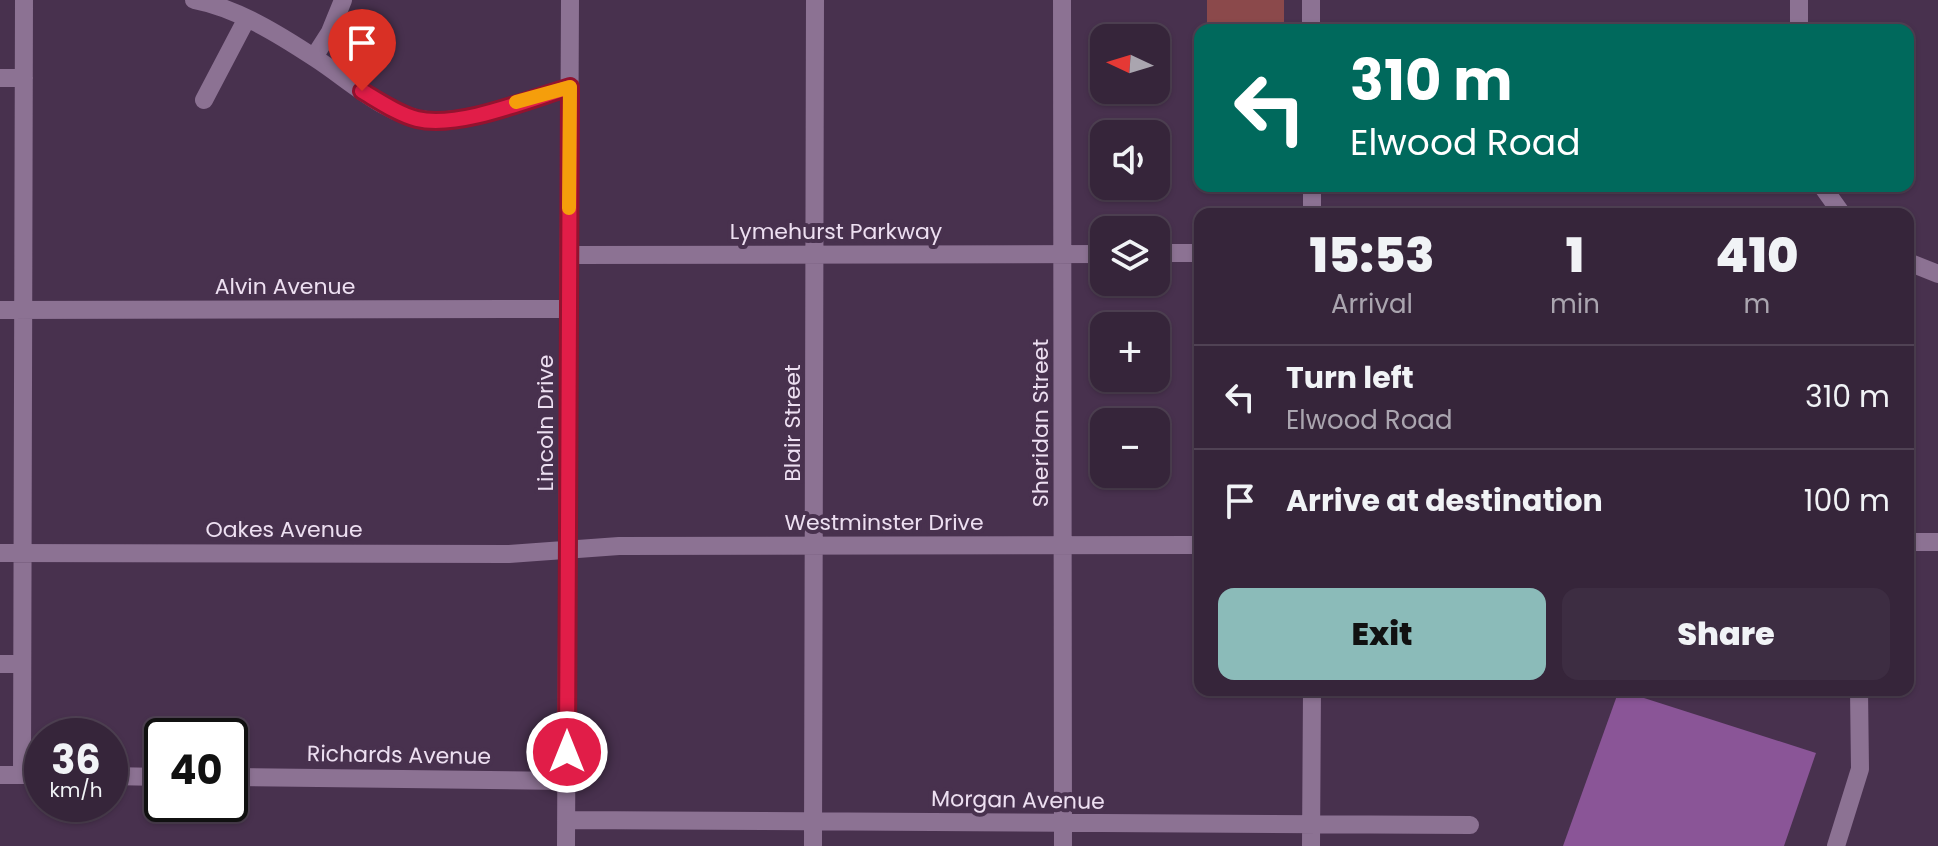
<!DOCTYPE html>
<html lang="en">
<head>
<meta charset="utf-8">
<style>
	body { margin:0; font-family:Poppins,sans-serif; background:#3d2d42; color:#f1f3f6; height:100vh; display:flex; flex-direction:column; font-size:30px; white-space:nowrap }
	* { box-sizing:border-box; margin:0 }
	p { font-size:26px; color:#aaa5af }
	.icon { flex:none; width:44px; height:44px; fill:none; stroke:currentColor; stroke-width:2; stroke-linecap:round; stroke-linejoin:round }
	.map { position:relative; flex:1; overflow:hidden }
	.sheet { position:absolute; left:1194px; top:208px; width:720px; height:488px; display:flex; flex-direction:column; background:#36253a; border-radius:16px; box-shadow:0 2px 6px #0004,0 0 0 2px #504254 }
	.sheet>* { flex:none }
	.hud { position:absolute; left:1194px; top:24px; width:720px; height:168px; border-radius:16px; box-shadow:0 2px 6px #0004,0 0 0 2px #504254; background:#00695c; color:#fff; overflow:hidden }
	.needle { width:52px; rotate:274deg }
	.fabs { position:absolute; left:1090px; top:24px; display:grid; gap:16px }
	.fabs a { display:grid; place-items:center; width:80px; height:80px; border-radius:16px; background:#36253a; box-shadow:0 2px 6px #0004,0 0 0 2px #504254; font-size:40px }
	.speed { position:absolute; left:24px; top:718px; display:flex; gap:16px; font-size:40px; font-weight:700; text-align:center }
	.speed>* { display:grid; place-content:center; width:104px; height:104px; border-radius:50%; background:#36253a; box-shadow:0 2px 6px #0004,0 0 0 2px #504254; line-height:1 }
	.speed small { font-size:20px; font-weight:400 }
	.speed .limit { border:4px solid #111; border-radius:12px; background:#fff; color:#111 }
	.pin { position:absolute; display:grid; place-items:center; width:68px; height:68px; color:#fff; margin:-82px -34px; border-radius:50% 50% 50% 0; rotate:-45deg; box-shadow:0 0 8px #0007 }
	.pin .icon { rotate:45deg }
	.me { position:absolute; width:88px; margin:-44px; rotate:0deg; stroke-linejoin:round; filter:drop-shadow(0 0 6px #0008) }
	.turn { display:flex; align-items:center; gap:28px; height:168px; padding:0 24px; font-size:36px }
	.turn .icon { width:104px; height:104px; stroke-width:2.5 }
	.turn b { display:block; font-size:56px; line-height:68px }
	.eta { display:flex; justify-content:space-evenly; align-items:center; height:136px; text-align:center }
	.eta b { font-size:48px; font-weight:800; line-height:56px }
	.primary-button { display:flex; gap:16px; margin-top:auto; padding:16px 24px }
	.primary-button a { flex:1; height:92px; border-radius:16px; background:#8bbbb9; color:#111; font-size:32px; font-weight:800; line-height:92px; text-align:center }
	.primary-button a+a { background:#3d2d42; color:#f1f3f6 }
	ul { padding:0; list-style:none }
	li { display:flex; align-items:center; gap:24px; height:104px; padding:0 24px; border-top:2px solid #504254 }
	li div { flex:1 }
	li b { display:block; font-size:30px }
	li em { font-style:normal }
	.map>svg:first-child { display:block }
	.green { fill:#8b494b }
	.building { fill:#8a5597 }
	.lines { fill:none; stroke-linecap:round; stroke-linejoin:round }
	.minor { stroke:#8c7293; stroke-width:18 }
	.route-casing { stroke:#92132f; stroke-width:20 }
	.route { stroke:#e11d48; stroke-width:14 }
	.slow { stroke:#f59e0b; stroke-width:14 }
	.labels { text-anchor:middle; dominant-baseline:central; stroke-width:8; stroke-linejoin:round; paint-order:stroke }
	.street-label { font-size:22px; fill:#eddff1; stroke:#48314e }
</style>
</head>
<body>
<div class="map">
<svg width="1938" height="846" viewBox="0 0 1938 846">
	<rect width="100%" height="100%" fill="#48314e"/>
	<path class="green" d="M1207,0H1284V30H1207Z"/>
	<path class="building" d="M1619,690L1816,753L1784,846H1563Z"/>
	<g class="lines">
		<path class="minor" d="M194,0C237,8 280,35 315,58C348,79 387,117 427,120C473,124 526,100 570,87
			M1062,0L1063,846
			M1311,0V30
			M1799,30V0
			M314,57L330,32L343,0
			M0,78H24
			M204,100L246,20
			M1312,186V214
			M1822,186L1842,214
			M1156,253H1200
			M569,255L1104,254
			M1908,262L1938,274
			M0,310L569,309
			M1908,542H1938
			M0,553L509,554L619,546L1200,545
			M0,664H22
			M0,775H42
			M22,775L24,0
			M110,776L162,777
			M230,777L567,781
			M566,820L1470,825
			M566,846L570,0
			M813,846L815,0
			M1311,846L1312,690
			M1836,846L1860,769L1859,690"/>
	</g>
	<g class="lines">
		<defs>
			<path id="route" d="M362,91C379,101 398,114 417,119C458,129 530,99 570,87L567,752"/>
		</defs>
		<use href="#route" class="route-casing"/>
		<use href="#route" class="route"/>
		<path class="slow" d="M516,102L570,87L569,208"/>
	</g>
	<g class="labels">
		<g class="street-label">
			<text x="836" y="231">Lymehurst Parkway</text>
			<text x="285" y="286">Alvin Avenue</text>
			<text transform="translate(545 423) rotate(-90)">Lincoln Drive</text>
			<text transform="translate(792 423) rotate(-90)">Blair Street</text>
			<text transform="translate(1040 423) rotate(-90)">Sheridan Street</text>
			<text x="884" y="522">Westminster Drive</text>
			<text x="284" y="529">Oakes Avenue</text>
			<text transform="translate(399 755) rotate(1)">Richards Avenue</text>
			<text transform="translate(1018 800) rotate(1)">Morgan Avenue</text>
		</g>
	</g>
</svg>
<div class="fabs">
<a><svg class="needle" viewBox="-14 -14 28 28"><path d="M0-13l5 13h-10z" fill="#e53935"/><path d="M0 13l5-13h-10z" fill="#aaa5af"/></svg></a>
<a><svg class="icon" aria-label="sound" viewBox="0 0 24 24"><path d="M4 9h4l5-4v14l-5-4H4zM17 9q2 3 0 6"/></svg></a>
<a><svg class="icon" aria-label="layers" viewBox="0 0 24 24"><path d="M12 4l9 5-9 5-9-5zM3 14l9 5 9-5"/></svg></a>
<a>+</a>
<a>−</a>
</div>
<div class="speed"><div>36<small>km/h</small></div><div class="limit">40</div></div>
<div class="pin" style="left:362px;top:91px;background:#d93025"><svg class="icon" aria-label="arrive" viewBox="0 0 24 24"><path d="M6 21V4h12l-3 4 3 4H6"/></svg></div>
<svg class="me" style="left:567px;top:752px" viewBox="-20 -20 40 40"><circle r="17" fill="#e11d48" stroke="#fff" stroke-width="3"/><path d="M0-11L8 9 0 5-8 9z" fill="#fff"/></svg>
<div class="hud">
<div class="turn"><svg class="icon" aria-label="left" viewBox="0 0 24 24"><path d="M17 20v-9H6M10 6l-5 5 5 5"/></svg><div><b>310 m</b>Elwood Road</div></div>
</div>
<section class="sheet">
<div class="eta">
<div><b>15:53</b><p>Arrival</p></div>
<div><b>1</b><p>min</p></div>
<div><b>410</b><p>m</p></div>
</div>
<ul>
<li><svg class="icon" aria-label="left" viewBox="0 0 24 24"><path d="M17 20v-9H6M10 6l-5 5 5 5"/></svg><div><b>Turn left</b><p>Elwood Road</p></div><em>310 m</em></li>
<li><svg class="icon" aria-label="arrive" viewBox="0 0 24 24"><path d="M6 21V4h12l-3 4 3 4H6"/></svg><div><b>Arrive at destination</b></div><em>100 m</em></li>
</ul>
<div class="primary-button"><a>Exit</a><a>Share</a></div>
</section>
</div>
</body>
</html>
